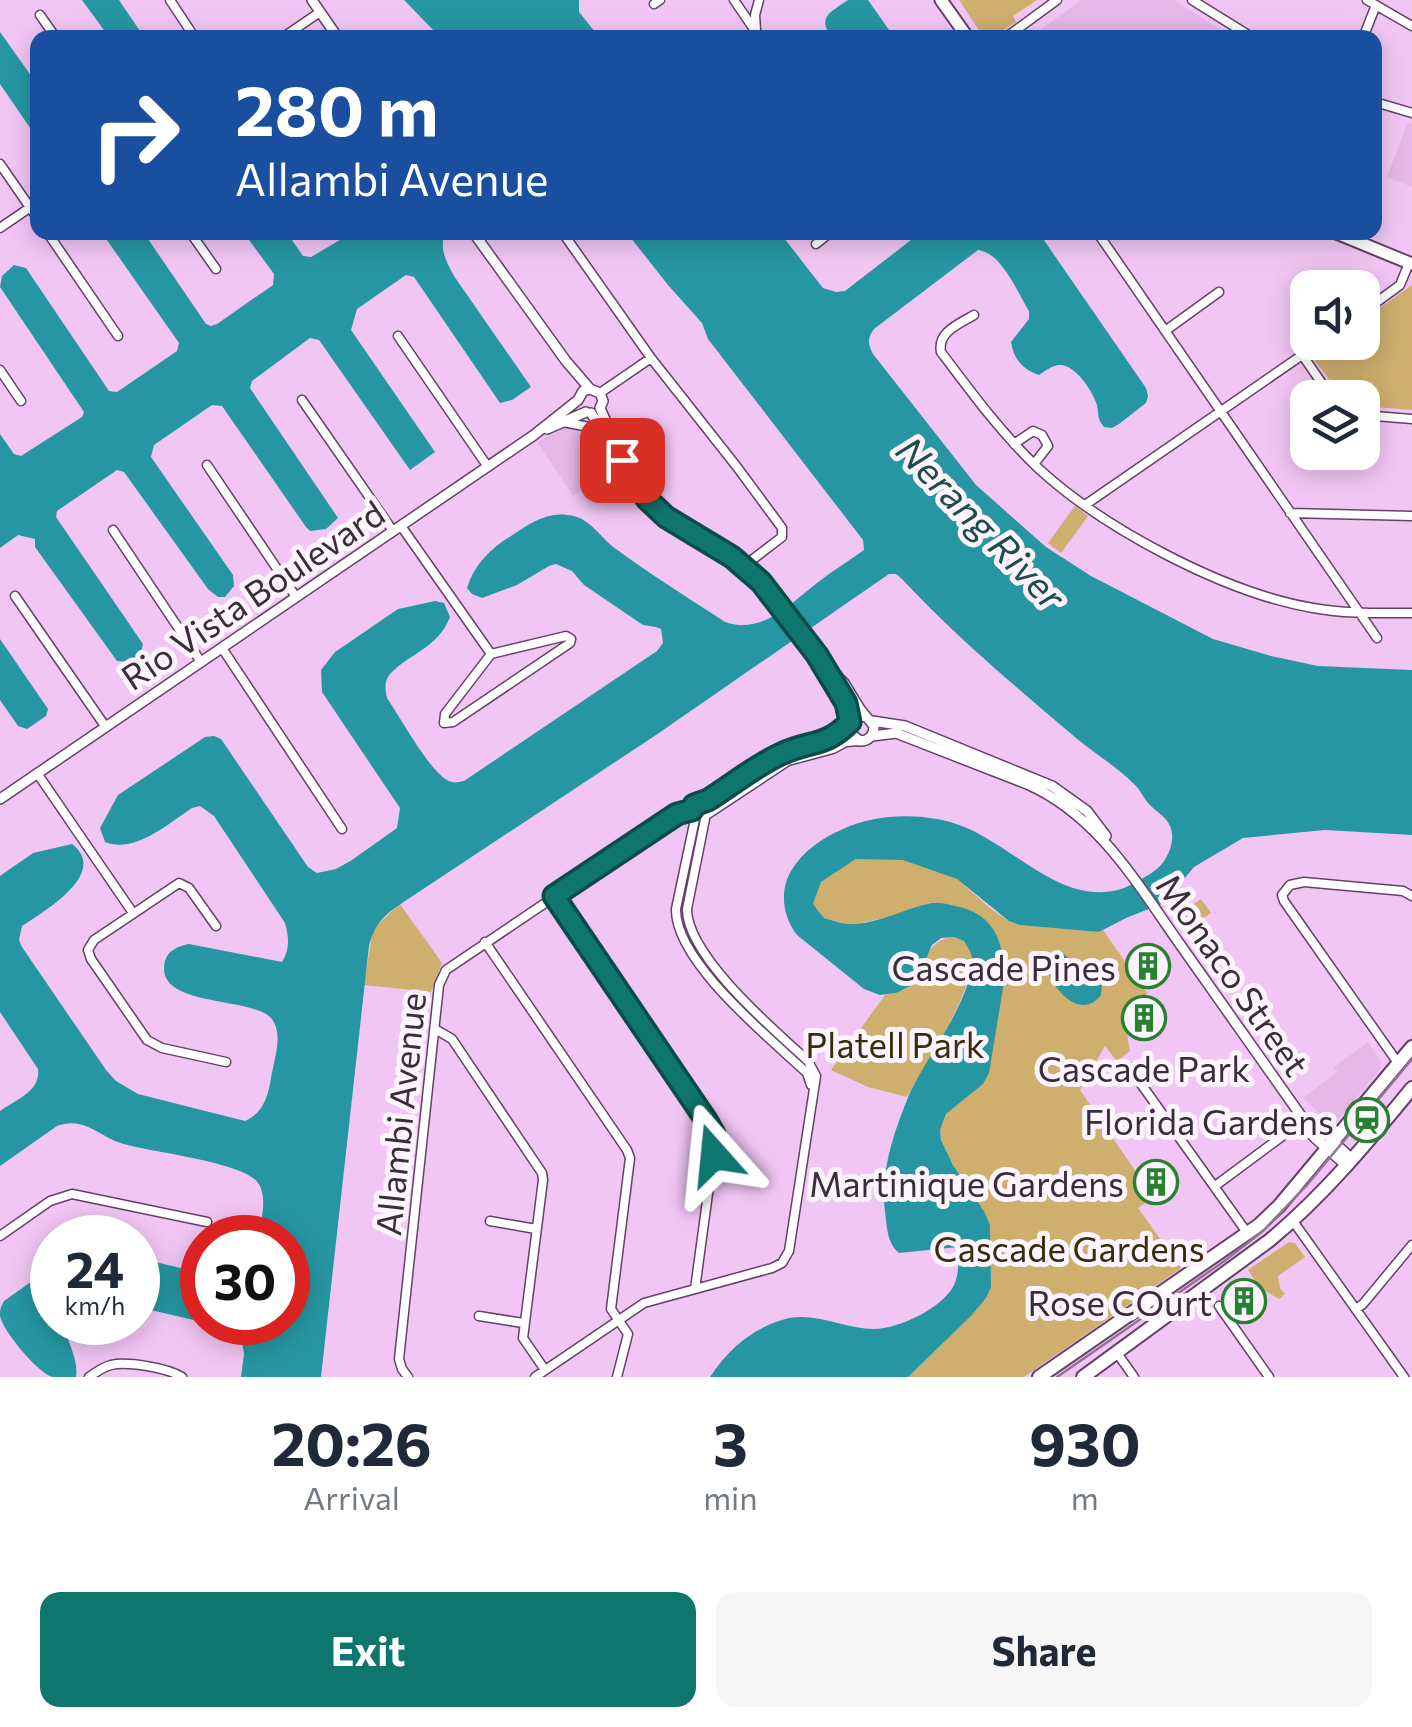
<!DOCTYPE html>
<html lang="en">
<head>
<meta charset="utf-8">
<style>
	body { margin:0; font-family:Commissioner,sans-serif; background:#f6f6f7; color:#1f2937; height:100vh; display:flex; flex-direction:column; font-size:38px; white-space:nowrap }
	* { box-sizing:border-box; margin:0 }
	p { font-size:32px; color:#747a83 }
	.icon { flex:none; width:55px; height:55px; fill:none; stroke:currentColor; stroke-width:2; stroke-linecap:round; stroke-linejoin:round }
	.map { position:relative; height:1377px; overflow:hidden }
	.details { display:flex; flex-direction:column; background:#fff; flex:1 }
	.details>* { flex:none }
	.guide { position:absolute; left:30px; top:30px; width:1352px; height:210px; border-radius:20px; box-shadow:0 5px 25px #0003; background:#1a4fa0; color:#fff; overflow:hidden }
	.fabs { position:absolute; left:1290px; top:270px; display:grid; gap:20px }
	.fabs a { display:grid; place-items:center; width:90px; height:90px; border-radius:20px; background:#fff; box-shadow:0 5px 25px #0003; font-size:50px }
	.speed { position:absolute; left:30px; top:1215px; display:flex; gap:20px; font-size:50px; font-weight:700; text-align:center }
	.speed>* { display:grid; place-content:center; width:130px; height:130px; border-radius:50%; background:#fff; box-shadow:0 5px 25px #0003; line-height:1 }
	.speed small { font-size:25px; font-weight:400 }
	.speed .limit { border:15px solid #d22; background:#fff; color:#111 }
	.pin { position:absolute; display:grid; place-items:center; width:85px; height:85px; color:#fff; margin:-42px; border-radius:20px; box-shadow:0 5px 15px #0006 }
	.me { position:absolute; width:110px; margin:-55px; rotate:342deg; stroke-linejoin:round; filter:drop-shadow(0 0 8px #0008) }
	.turn { display:flex; align-items:center; gap:35px; height:210px; padding:0 40px; font-size:45px }
	.turn .icon { width:130px; height:130px; stroke-width:2.5 }
	.turn b { display:block; font-size:70px; line-height:85px }
	.eta { display:flex; justify-content:space-evenly; align-items:center; height:170px; text-align:center }
	.eta b { font-size:60px; font-weight:700; line-height:70px }
	.cta { display:flex; gap:20px; margin-top:auto; padding:20px 40px }
	.cta a { flex:1; height:115px; border-radius:20px; background:#0f766e; color:#fff; font-size:40px; font-weight:700; line-height:115px; text-align:center }
	.cta a+a { background:#f6f6f7; color:#1f2937 }
	.map>svg:first-child { display:block }
	.built { fill:#e7b7ea }
	.green { fill:#ceaf6e }
	.water { fill:#2697a2 }
	.lines { fill:none; stroke-linecap:round; stroke-linejoin:round }
	.minor-casing { stroke:#654067; stroke-width:11 }
	.tertiary-casing { stroke:#654067; stroke-width:12 }
	.primary-casing { stroke:#654067; stroke-width:15 }
	.trunk-casing { stroke:#654067; stroke-width:16 }
	.minor { stroke:#fff; stroke-width:8 }
	.tertiary { stroke:#fff; stroke-width:9 }
	.primary { stroke:#fff; stroke-width:11 }
	.trunk { stroke:#fff; stroke-width:12 }
	.tram { stroke:#917493; stroke-width:2.5 }
	.route-casing { stroke:#0a4d48; stroke-width:25 }
	.route { stroke:#0f766e; stroke-width:18 }
	.labels { text-anchor:middle; dominant-baseline:central; stroke-width:10; stroke-linejoin:round; paint-order:stroke }
	.street-label { font-size:35px; fill:#3c2b3d; stroke:#fdf4fe }
	.poi-label { font-size:35px; fill:#3c2b3d; stroke:#fdf4fe; text-anchor:end }
	.park-label { font-size:35px; fill:#392b0b; stroke:#fdf4fe }
	.water-label { font-size:38px; font-style:italic; fill:#1e4c51; stroke:#fdf4fe }
</style>
</head>
<body>
<div class="map">
<svg width="1412" height="1377" viewBox="0 0 1412 1377">
	<rect width="100%" height="100%" fill="#f2c6f4"/>
	<path class="built" d="M1081,0H1174L1232,37L1029,38Z
		M1408,122L1412,124V187L1387,177Z
		M565,427L586,430L596,437L616,468L573,496L537,442Z
		M1368,1042L1381,1062V1068L1340,1118L1322,1116L1303,1098L1337,1072L1334,1067Z"/>
	<path class="green" d="M959,0H1037L1013,16L1016,22L993,37L984,38Z
		M1412,285V410L1363,406L1362,398L1343,397L1311,356L1331,343L1362,342L1363,320Z
		M1075,506L1088,516L1061,553L1048,543Z
		M856,859H903L957,879L991,909L1009,921L1019,925L1099,932L1103,930L1147,993L1126,1029L1130,1051L1117,1061L1105,1046L1080,1090L1153,1197L1138,1208L1181,1268L1024,1377H908L971,1316L984,1211L953,1165L941,1140L940,1130L946,1114L983,1084L1005,976L935,902L894,916L851,925L824,918L813,904L821,882Z
		M1201,899L1211,913L1185,931L1175,917Z
		M400,904L442,963L431,992L364,985L373,929Z
		M954,937L965,941C966,944 971,952 971,955C977,987 924,1067 907,1097L868,1087L831,1070L885,995C933,988 915,940 954,937Z
		M1289,1242L1295,1243L1305,1257L1278,1276L1280,1288L1285,1294L1279,1299L1260,1288L1248,1270Z"/>
	<path class="water" d="M82,0H119L144,37H109Z
		M404,0H579V12L599,37H440Z
		M848,0H868L894,37H831C817,16 831,12 848,0Z
		M0,32L37,84V138L0,84Z
		M102,233H144L206,324L211,326L217,324L273,285L274,274L244,233H287L303,256L311,257L352,233H445C439,249 446,261 454,276L531,387L512,400L500,403L414,277L406,275L357,309L351,330L435,452L410,470L319,340L310,338L252,381L250,388L338,518L326,529L310,531L306,527L222,406L212,405L154,445L151,457L233,575L234,586L225,597H218L208,589L124,472L117,470L57,511L56,517L143,644L141,653L130,662L117,661L35,547V539L18,535L0,548V434L14,454L21,456L82,417L84,412L0,287L2,276L14,265L26,268L109,391L117,392L177,351L179,343Z
		M627,233H780L823,288L836,292L845,291L920,233H1039L1146,388L1148,396L1146,403L1119,424L1112,428L1104,427C1097,419 1099,415 1097,405C1093,392 1076,365 1060,365C1053,365 1045,371 1039,375C1023,370 1013,358 1011,342L1029,319V311C1018,293 1001,252 978,250L874,329C867,338 868,344 873,354L976,485L1046,547L1091,576L1213,639L1271,656L1318,666L1412,670V835L1325,830L1243,838L1194,867L1164,903L1126,918L1099,932L1019,925L1009,921L957,879L903,860L856,859L821,882L813,904L824,918C834,921 845,925 855,924C883,922 906,908 932,903C939,902 947,904 955,906C993,913 1003,939 1005,976L989,1073L983,1084L946,1114L940,1130L941,1140L953,1165L984,1211L990,1225L991,1287L986,1298L971,1316L908,1377H710C729,1348 755,1326 789,1318C818,1313 846,1329 874,1329C898,1329 943,1308 954,1285C959,1275 959,1258 958,1247L899,1253C887,1243 887,1227 885,1212C880,1173 893,1135 907,1100C921,1063 979,993 971,954C971,952 965,943 964,941L954,937L941,938L932,945L918,978L910,986L896,993L880,995L864,989L797,935C783,917 779,892 791,871C803,851 822,838 843,829C876,813 927,812 962,826C1019,848 1074,921 1140,880C1146,876 1154,872 1159,867C1169,857 1176,839 1170,826C1166,816 1156,812 1149,804C1144,799 1141,791 1136,786C1119,768 1095,754 1076,738C1016,687 956,637 902,579L896,574H889L656,735L405,901C385,915 375,922 369,946L321,1377H241L244,1354L241,1336L228,1327L207,1323L288,1322V1238L258,1237C261,1222 268,1197 258,1183C247,1165 169,1154 146,1149C136,1147 125,1145 115,1141C95,1132 81,1117 57,1126L0,1166V1111C16,1100 41,1091 38,1069L0,1012V876L33,853L72,844C110,873 43,912 22,926L19,940L22,947L106,1070L116,1081L138,1094L245,1121C263,1113 268,1097 271,1078C274,1060 284,1033 271,1018C251,996 153,1008 165,961C168,950 179,946 189,944L282,962C290,950 289,937 285,923L214,816L200,806L192,808C169,823 135,854 105,842L100,828L118,795L205,737L214,736L221,739L308,867L317,873L336,869L352,860L397,828L400,808L322,692L321,670L335,652L398,609L435,601L444,603L450,617C438,648 410,653 390,674C384,682 385,689 387,698C400,717 429,770 447,780C454,784 457,782 464,781L657,651L663,643L661,629L656,627L643,625L584,585L572,571L556,564L549,566L517,585L482,598L472,594L467,588C474,565 491,548 511,536C528,525 545,512 567,515C591,517 598,536 616,549C651,575 689,598 725,622C762,635 790,604 817,583C832,571 849,561 864,550L863,540L708,339L702,323L668,285Z
		M0,639L48,709L46,716L27,729L18,726L0,700Z
		M1061,951L1080,970L1102,981L1101,995C1080,1022 1051,988 1046,965L1056,952Z
		M138,1258L202,1273V1322L138,1307Z
		M52,1267V1322L65,1323C66,1342 79,1358 76,1377C69,1377 58,1377 52,1377C36,1371 3,1331 0,1316C0,1308 1,1307 4,1301Z"/>
	<g class="lines">
		<defs>
			<path id="minor" d="M170,0L195,38
				M734,0L760,38
				M1192,0L1253,38
				M1367,0L1412,26
				M654,4L660,0
				M40,15L56,38
				M756,30L755,15L759,0
				M282,38L320,12
				M1005,38L1057,0
				M1363,38L1376,5
				M1375,102L1412,113
				M0,164L38,219
				M0,228L38,202
				M47,232L118,336
				M190,232L216,269
				M1097,232L1377,638
				M565,236L651,358L737,467L782,528V537L744,566
				M816,244L831,232
				M1362,313L1400,285L1409,263
				M974,315C959,324 937,332 941,352C971,392 1002,434 1038,468C1104,529 1225,593 1313,608C1345,614 1380,613 1412,613
				M1165,331L1219,292
				M398,336L488,467
				M1303,356L1332,398
				M0,370L21,401
				M600,393L651,358
				M302,400L393,531
				M1362,415L1412,419
				M563,422L589,427L607,441
				M1014,444L1033,431L1042,435L1048,446L1034,464
				M207,465L296,597
				M1085,505L1321,342
				M1290,513L1412,516
				M401,526L491,654
				M113,530L201,662
				M15,596L105,726
				M566,636L571,639L570,643L453,722L444,723L445,714L491,654Z
				M222,648L342,829
				M37,773L133,913
				M701,803L769,760L793,749L826,741L849,724
				M708,814L788,761L833,749L846,742L860,741
				M695,819L676,909C675,962 770,1038 807,1073L811,1085
				M554,895L714,1134L715,1142L695,1289
				M216,926L189,888L179,883L94,940L88,950L91,959L147,1040L162,1048L226,1062
				M485,942L627,1150L630,1158L611,1309L628,1334L617,1377
				M435,1029L452,1039L542,1173L543,1180L523,1338L545,1370
				M1398,1063L1284,901L1282,895L1290,885L1304,882L1403,891L1412,896
				M1129,1067L1248,1234
				M1215,1186L1304,1120
				M490,1221L536,1229
				M1293,1221L1404,1377
				M0,1236L50,1201L72,1194L207,1222
				M1219,1306L1269,1377
				M1356,1309L1363,1304L1412,1245
				M479,1316L523,1323
				M1117,1353L1134,1377
				M89,1377C96,1372 103,1367 111,1365C127,1361 168,1368 182,1377
				M408,1377L402,1369L399,1359L439,985L446,970L677,814L692,810
				M535,1377L644,1303L772,1268L782,1263L789,1251L816,1076L808,1061C774,1030 687,956 687,909L705,819"/>
			<path id="tertiary" d="M312,0L338,38
				M473,232L566,361L590,389L600,393L603,401L600,408L616,445
				M591,413L647,499L674,524L732,557L753,574L817,655L844,683L860,709L874,726C874,735 869,741 860,741L850,733L849,724L854,718L865,716
				M547,429L586,412
				M822,667L846,703L851,722
				M872,721L905,726L1052,786L1087,811L1106,836
				M872,736L896,733L1027,784C1100,816 1139,887 1184,950C1224,1006 1264,1063 1304,1120L1308,1130L1315,1138L1347,1166
				M0,799L534,435L578,400L583,391L590,389
				M1304,1120L1314,1124L1352,1159"/>
			<path id="primary" d="M941,0L968,38
				M1334,232L1412,264"/>
			<path id="trunk" d="M1039,1377L1259,1225L1279,1206L1412,1047
				M1083,1377L1270,1240C1324,1195 1368,1142 1412,1088"/>
		</defs>
		<use href="#minor" class="minor-casing"/>
		<use href="#tertiary" class="tertiary-casing"/>
		<use href="#primary" class="primary-casing"/>
		<use href="#trunk" class="trunk-casing"/>
		<use href="#minor" class="minor"/>
		<use href="#tertiary" class="tertiary"/>
		<use href="#primary" class="primary"/>
		<use href="#trunk" class="trunk"/>
		<path class="tram" d="M1057,1377L1223,1262L1263,1231L1307,1185L1412,1059"/>
	</g>
	<g class="lines">
		<defs>
			<path id="route" d="M622,460L647,499L666,517L732,557L761,582L817,655L846,703L850,722C824,748 811,740 781,754C755,766 732,785 708,800L694,805L692,810L677,814L554,896L706,1120L714,1134V1155"/>
		</defs>
		<use href="#route" class="route-casing"/>
		<use href="#route" class="route"/>
	</g>
	<defs>
		<symbol id="building-ring" viewBox="-11 -11 22 22"><circle r="9.5" fill="#fdf4fe" stroke="#288130" stroke-width="1.5"/><path d="M-4-6H4V6H1V3H-1V6H-4ZM-2.5-4.3h1.7v1.8h-1.7ZM.8-4.3h1.7v1.8H.8ZM-2.5-1h1.7V.8h-1.7ZM.8-1h1.7V.8H.8Z" fill="#288130"/></symbol>
		<symbol id="station-ring" viewBox="-11 -11 22 22"><circle r="9.5" fill="#fdf4fe" stroke="#288130" stroke-width="1.5"/><path d="M-3-6H3Q5-6 5-4V2Q5 4 3 4L4.5 6H3L1.5 4h-3L-3 6H-4.5L-3 4Q-5 4-5 2V-4Q-5-6-3-6ZM-3.5-4v3h7v-3ZM-3.5 1v1.5H-2V1ZM2 1v1.5H3.5V1Z" fill="#288130"/></symbol>
	</defs>
	<g fill-rule="evenodd">
		<use href="#building-ring" x="1123" y="941" width="50" height="50"/>
		<use href="#building-ring" x="1119" y="993" width="50" height="50"/>
		<use href="#station-ring" x="1342" y="1095" width="50" height="50"/>
		<use href="#building-ring" x="1131" y="1157" width="50" height="50"/>
		<use href="#building-ring" x="1219" y="1276" width="50" height="50"/>
	</g>
	<g class="labels">
		<g class="street-label">
			<text transform="translate(252 594) rotate(-34)">Rio Vista Boulevard</text>
			<text transform="translate(1234 974) rotate(55)">Monaco Street</text>
			<text transform="translate(399 1114) rotate(-84)">Allambi Avenue</text>
		</g>
		<g class="poi-label">
			<text x="1116" y="966">Cascade Pines</text>
			<text x="1144" y="1067" text-anchor="middle">Cascade Park</text>
			<text x="1334" y="1120">Florida Gardens</text>
			<text x="1124" y="1182">Martinique Gardens</text>
			<text x="1212" y="1301">Rose COurt</text>
		</g>
		<g class="park-label">
			<text x="895" y="1043">Platell Park</text>
			<text x="1069" y="1247">Cascade Gardens</text>
		</g>
		<g class="water-label">
			<text transform="translate(982 522) rotate(46)">Nerang River</text>
		</g>
	</g>
</svg>
<div class="fabs">
<a><svg class="icon" aria-label="sound" viewBox="0 0 24 24"><path d="M4 9h4l5-4v14l-5-4H4zM17 9q2 3 0 6"/></svg></a>
<a><svg class="icon" aria-label="layers" viewBox="0 0 24 24"><path d="M12 4l9 5-9 5-9-5zM3 14l9 5 9-5"/></svg></a>
</div>
<div class="speed"><div>24<small>km/h</small></div><div class="limit">30</div></div>
<div class="pin" style="left:622px;top:460px;background:#d93025"><svg class="icon" aria-label="arrive" viewBox="0 0 24 24"><path d="M6 21V4h12l-3 4 3 4H6"/></svg></div>
<svg class="me" style="left:714px;top:1155px" viewBox="-20 -20 40 40"><path d="M0-17L14 15 0 8-14 15z" fill="#0f766e" stroke="#fff" stroke-width="4"/></svg>
<div class="guide">
<div class="turn"><svg class="icon" aria-label="right" viewBox="0 0 24 24"><path d="M7 20v-9h11M14 6l5 5-5 5"/></svg><div><b>280 m</b>Allambi Avenue</div></div>
</div>
</div>
<section class="details">
<div class="eta">
<div><b>20:26</b><p>Arrival</p></div>
<div><b>3</b><p>min</p></div>
<div><b>930</b><p>m</p></div>
</div>
<div class="cta"><a>Exit</a><a>Share</a></div>
</section>
</body>
</html>
